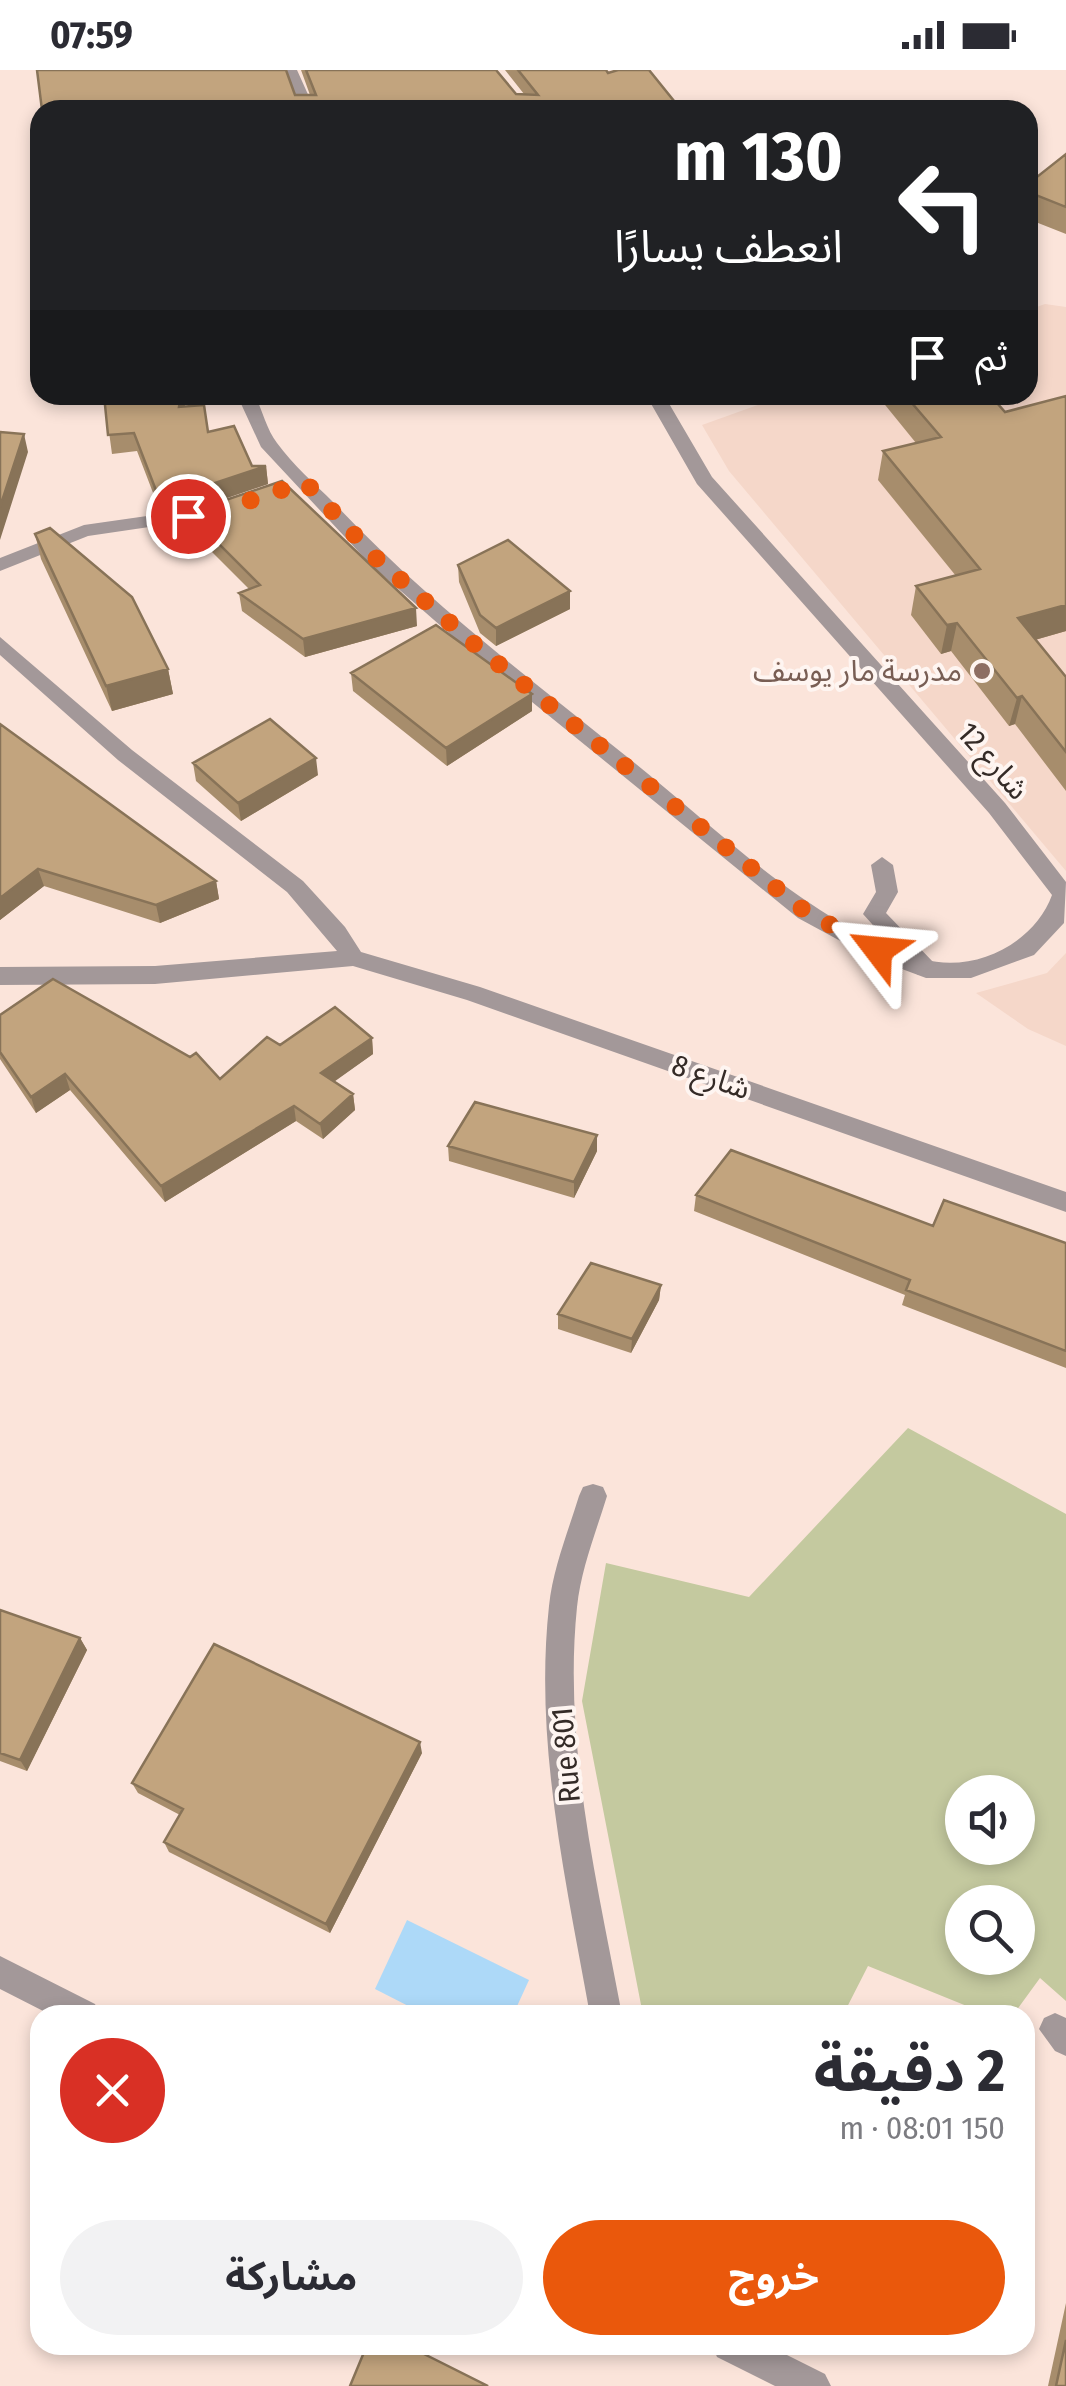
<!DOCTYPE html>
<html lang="ar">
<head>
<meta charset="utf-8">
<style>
	body { margin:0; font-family:"Fira Sans Condensed","Noto Sans Arabic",sans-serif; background:#f2f2f3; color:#2b2b33; direction:rtl; height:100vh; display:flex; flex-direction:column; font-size:38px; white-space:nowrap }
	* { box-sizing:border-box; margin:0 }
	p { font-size:32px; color:#7c7c81 }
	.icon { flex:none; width:55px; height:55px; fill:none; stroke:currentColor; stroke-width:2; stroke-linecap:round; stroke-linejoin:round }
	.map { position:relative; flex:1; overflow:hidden; direction:ltr }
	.sheet { position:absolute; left:30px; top:1935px; width:1005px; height:350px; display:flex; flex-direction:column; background:#fff; border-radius:30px; box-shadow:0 5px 15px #0003; direction:rtl }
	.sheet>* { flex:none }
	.top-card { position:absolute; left:30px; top:30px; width:1008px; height:305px; border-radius:30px; box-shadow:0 5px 15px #0003; direction:rtl; background:#202124; color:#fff; overflow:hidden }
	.tools { position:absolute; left:945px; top:1705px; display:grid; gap:20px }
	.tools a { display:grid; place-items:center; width:90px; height:90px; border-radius:50%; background:#fff; box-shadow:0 5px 15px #0003; font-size:50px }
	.pin { position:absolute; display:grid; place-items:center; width:85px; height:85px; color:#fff; margin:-42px; border:5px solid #fff; border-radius:50%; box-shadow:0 2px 10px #0007 }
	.me { position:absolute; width:110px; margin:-55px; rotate:299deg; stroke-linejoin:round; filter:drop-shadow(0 0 8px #0008) }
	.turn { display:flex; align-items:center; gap:35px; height:210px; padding:0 30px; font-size:45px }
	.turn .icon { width:130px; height:130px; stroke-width:2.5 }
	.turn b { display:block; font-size:70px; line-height:85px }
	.then { display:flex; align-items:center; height:95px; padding:0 30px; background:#0003; gap:20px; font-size:38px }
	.round { display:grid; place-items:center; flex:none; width:105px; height:105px; border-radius:52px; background:#f2f2f3 }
	.headline { display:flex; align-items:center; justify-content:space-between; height:170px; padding:0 30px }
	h1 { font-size:60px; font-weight:700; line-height:75px }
	.cta { display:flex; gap:20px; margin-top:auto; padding:20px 30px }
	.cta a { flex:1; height:115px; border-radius:60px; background:#ea580c; color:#fff; font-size:40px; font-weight:700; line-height:115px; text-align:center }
	.cta a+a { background:#f2f2f3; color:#2b2b33 }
	.status { display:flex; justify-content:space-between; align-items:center; height:70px; padding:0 50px; background:#fff; direction:ltr }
	.status svg { height:28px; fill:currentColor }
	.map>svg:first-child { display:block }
	.built { fill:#f5d7c9 }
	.green { fill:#c4c99f; fill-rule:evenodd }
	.water { fill:#add9f8 }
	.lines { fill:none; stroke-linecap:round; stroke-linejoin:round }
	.service { fill:#a39899; fill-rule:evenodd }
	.minor { fill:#a39899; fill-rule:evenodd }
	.wall { fill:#a78d6c }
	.shaded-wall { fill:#887358 }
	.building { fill:#c2a47e; stroke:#887358; stroke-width:2.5 }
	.route { stroke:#ea580c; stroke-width:18; stroke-dasharray:0 32.4 }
	.education-dot { fill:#8d6e63; stroke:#fef5f1; stroke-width:4 }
	.labels { text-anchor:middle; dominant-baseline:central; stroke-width:8; stroke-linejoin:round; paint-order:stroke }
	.education-label { font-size:30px; fill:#785e54; stroke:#fef5f1; text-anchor:end }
	.street-label { font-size:30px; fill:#342b27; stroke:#fef5f1 }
</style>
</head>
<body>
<div class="status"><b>07:59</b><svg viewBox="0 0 49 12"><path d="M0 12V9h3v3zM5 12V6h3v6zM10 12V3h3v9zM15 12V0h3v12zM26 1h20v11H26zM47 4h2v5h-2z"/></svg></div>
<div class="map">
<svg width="1066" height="2316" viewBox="0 0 1066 2316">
	<rect width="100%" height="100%" fill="#fbe4da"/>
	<path class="built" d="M1045,234L1066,237V801L729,401L702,355L786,325H1028V240Z
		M1066,883V976L1028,959L976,923L1047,903Z"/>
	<path class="green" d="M908,1358L1066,1444V1931L1040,1908L1013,1945H989L868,1896L843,1945H801L793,1940L791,1945H643L582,1631L606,1493L749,1527ZM962,1722H1018V1778H962ZM962,1832H1018V1888H962Z"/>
	<path class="water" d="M407,1850L529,1910L513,1945H426L375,1919Z"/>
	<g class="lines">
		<path class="service" d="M882,787L893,795L898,822L886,843L934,893L937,899L934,905H918L863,844L876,822L871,795Z"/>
		<path class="minor" d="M283,0H297L315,40H299Z
			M237,325H255C262,340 267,360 277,373C293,395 315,414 334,433C424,529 529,608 631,690C720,761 811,855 923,889C974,904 1035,873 1052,825L989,743L697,414L646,325H664L712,407L1005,733L1066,812L1064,853L1034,885L971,908H926L870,887L798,848L473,584L371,495L261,377Z
			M217,436L226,442L224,446L88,466L0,501V488L84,455Z
			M0,567L132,680L303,811L345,857L361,882L480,917L1066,1122V1142L467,930L353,896L155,914L0,915V897L155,896L337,881L287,822L118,690L0,585Z
			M593,1414L603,1417L607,1426C596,1462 581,1499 577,1537C563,1674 597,1811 622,1945H590C566,1811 534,1673 549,1536C553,1498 568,1462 579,1426L583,1417Z
			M0,1886L95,1934L100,1945H51L0,1919Z
			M1055,1943L1066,1948V1986L1055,1981L1039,1959L1044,1948Z
			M712,2275H767L825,2304L831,2316H775L717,2287Z"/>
	</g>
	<path class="wall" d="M301,0H496L516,24H524L505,0H606L608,3L673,40L295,25H310Z
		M1066,84V164L1028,149V114Z
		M104,325H186L185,337L208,362L252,396H266L268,414L215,432L160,441L137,381L112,384Z
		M877,325H990L1005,342L1066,326V561L1035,570L1066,607V721L1015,654L1009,656L951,581L941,584L911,545L916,516L956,506L878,410L883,381L916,373Z
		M183,438L417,556L305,587L242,541L239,523L249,519L186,456Z
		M35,464L168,599L173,624L112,641L41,489Z
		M458,495L570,521V539L496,576L480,563L459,512Z
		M351,603L532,641L447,696L353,621Z
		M0,654L216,811L219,829L160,853L44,816L0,850Z
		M193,693L318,705L241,751L196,711Z
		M0,945L220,1009L280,975L372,968L373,984L334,1011L353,1024L355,1040L323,1069L296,1051L165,1132L70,1020L36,1043L0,989Z
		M448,1076L597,1081L574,1128L449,1091Z
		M696,1125L1066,1173V1298L902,1235L905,1225L694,1141Z
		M661,1215L659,1230L631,1283L558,1259V1244Z
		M0,1540L80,1568L87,1580L27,1701L0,1691Z
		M422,1683L330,1863L169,1782L164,1772L180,1745L138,1723L132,1713Z
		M1066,2233V2316H1048Z"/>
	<path class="shaded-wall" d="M674,31L673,40H626Z
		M181,325H186L182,355L179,337Z
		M24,364L28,382L0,470V437Z
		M266,396L268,414L215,432L160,441L157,423Z
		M570,521V539L496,576V558Z
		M1066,535V561L1010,577L1018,548Z
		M416,538L417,556L305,587L303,569Z
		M957,553L951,581L941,584L947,555Z
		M168,599L173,624L112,641L106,616Z
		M532,624V641L447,696L446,678Z
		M1022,626L1015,654L1009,656L1017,628Z
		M316,688L318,705L241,751L238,733Z
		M38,799L44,816L0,850V828Z
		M216,811L219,829L160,853L156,835Z
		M372,968L373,984L324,1019L321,1003Z
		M65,1004L70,1020L36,1043L31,1027Z
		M353,1024L355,1040L323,1069L320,1054Z
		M294,1036L296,1051L165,1132L161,1116Z
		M597,1065V1081L574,1128V1112Z
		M661,1215L659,1230L631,1283L632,1269Z
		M80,1568L87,1580L27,1701L20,1690Z
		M420,1672L422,1683L330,1863L326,1854Z"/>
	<path class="building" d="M37,0H286L295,25H316L306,0H496L516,24L538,25L518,0H606L608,3L618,0H649L674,31L626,40H42Z
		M1066,84V137L1028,122V114Z
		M104,325H181L179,337L204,335L208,362L234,356L252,396H266L212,414L157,423L134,363L108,365Z
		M905,325H990L1005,342L1066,326V535L1018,548L1066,607V682L1022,626L1017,628L957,553L947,555L916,516L980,499L883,381L941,367Z
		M0,362L24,364L0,437Z
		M282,411L416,538L303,569L239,523L260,515L183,438L217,433Z
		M50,458L132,527L168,599L106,616L35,464Z
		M508,470L570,521L496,558L480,545L458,495Z
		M436,555L532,624L446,678L351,603Z
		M270,649L316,688L238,733L193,693Z
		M0,654L216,811L156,835L38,799L0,828Z
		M53,909L190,987L196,983L220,1009L267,967L280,975L335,937L372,968L321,1003L353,1024L320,1054L294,1036L161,1116L65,1004L31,1027L0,982V945Z
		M475,1032L597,1065L574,1112L448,1076Z
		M731,1080L933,1156L944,1130L1066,1173V1281L906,1220L910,1210L696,1125Z
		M591,1193L661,1215L632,1269L558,1244Z
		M0,1540L80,1568L20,1690L0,1683Z
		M214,1574L420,1672L326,1854L164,1772L183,1739L132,1713Z
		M1066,2270V2316H1056Z
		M367,2275H406L488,2316H350Z"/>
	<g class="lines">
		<path class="route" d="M188,446L219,441L305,412L378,490L480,579L806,842L878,880"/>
	</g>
	<circle class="education-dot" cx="982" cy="601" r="10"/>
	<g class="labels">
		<g class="education-label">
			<text x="962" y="601">مدرسة مار يوسف</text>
		</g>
		<g class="street-label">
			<text transform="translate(993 691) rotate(49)">شارع 12</text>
			<text transform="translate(711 1007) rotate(19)">شارع 8</text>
			<text transform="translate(566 1685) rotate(-95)">Rue 801</text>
		</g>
	</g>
</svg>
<div class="tools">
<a><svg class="icon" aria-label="sound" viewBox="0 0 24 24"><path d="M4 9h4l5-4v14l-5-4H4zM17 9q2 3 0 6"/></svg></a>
<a><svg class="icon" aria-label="search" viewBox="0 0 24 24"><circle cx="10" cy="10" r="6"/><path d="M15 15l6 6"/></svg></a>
</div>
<div class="pin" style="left:188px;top:446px;background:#d93025"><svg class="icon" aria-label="arrive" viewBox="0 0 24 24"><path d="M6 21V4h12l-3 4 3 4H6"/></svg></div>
<svg class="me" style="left:878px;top:880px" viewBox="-20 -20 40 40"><path d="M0-17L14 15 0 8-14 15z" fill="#ea580c" stroke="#fff" stroke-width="4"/></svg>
<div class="top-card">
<div class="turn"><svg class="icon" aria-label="left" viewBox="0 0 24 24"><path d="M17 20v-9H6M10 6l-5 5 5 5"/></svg><div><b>130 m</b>انعطف يسارًا</div></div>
<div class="then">ثم<svg class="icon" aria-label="arrive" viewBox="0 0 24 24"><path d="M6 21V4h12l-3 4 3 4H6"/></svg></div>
</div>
<section class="sheet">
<div class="headline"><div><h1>2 دقيقة</h1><p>150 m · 08:01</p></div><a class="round" style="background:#d93025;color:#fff"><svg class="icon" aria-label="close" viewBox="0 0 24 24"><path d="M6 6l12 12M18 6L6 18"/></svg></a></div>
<div class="cta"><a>خروج</a><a>مشاركة</a></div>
</section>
</div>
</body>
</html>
